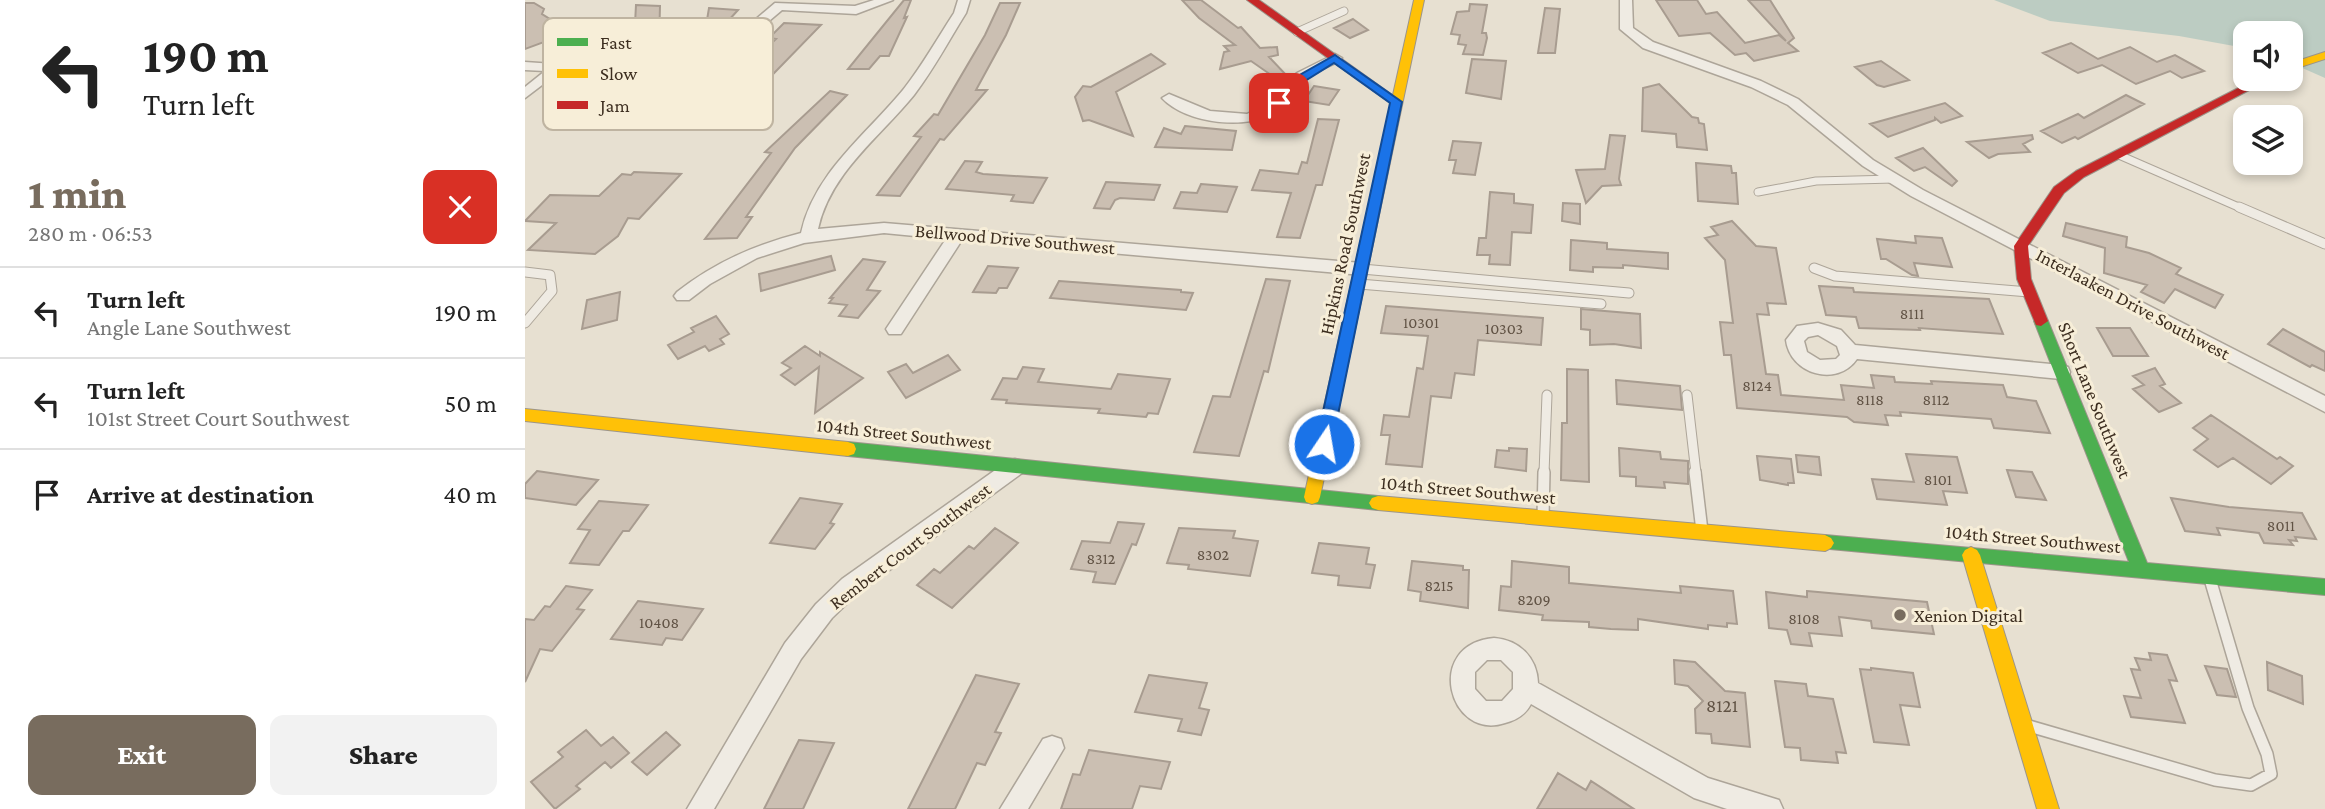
<!DOCTYPE html>
<html lang="en">
<head>
<meta charset="utf-8">
<style>
	body { margin:0; font-family:"Crimson Pro",serif; background:#f2f2f2; color:#222; height:100vh; display:flex; flex-direction:column; font-size:26px; white-space:nowrap }
	* { box-sizing:border-box; margin:0 }
	p { font-size:23px; color:#767676 }
	.icon { flex:none; width:38px; height:38px; fill:none; stroke:currentColor; stroke-width:2; stroke-linecap:round; stroke-linejoin:round }
	.map { position:relative; flex:1; overflow:hidden }
	.drawer { display:flex; flex-direction:column; background:#fff; width:525px }
	.drawer>* { flex:none }
	.guide { background:#fff; color:#222; overflow:hidden }
	.buttons { position:absolute; left:1708px; top:21px; display:grid; gap:14px }
	.buttons a { display:grid; place-items:center; width:70px; height:70px; border-radius:14px; background:#fff; box-shadow:0 4px 10px #0003; font-size:35px }
	.pin { position:absolute; display:grid; place-items:center; width:60px; height:60px; color:#fff; margin:-30px; border-radius:14px; box-shadow:0 4px 10px #0006 }
	.me { position:absolute; width:77px; margin:-38px; rotate:12deg; stroke-linejoin:round; filter:drop-shadow(0 0 5px #0008) }
	.turn { display:flex; align-items:center; gap:24px; height:147px; padding:0 28px; font-size:32px }
	.turn .icon { width:91px; height:91px; stroke-width:2.5 }
	.turn b { display:block; font-size:49px; line-height:60px }
	.round { display:grid; place-items:center; flex:none; width:74px; height:74px; border-radius:14px; background:#f2f2f2 }
	.overview { display:flex; align-items:center; justify-content:space-between; height:119px; padding:0 28px }
	h1 { font-size:42px; font-weight:800; line-height:52px; color:#786c5e }
	.cta { display:flex; gap:14px; margin-top:auto; padding:14px 28px }
	.cta a { flex:1; height:80px; border-radius:14px; background:#786c5e; color:#fff; font-size:28px; font-weight:800; line-height:80px; text-align:center }
	.cta a+a { background:#f2f2f2; color:#222 }
	ul { padding:0; list-style:none }
	li { display:flex; align-items:center; gap:21px; height:91px; padding:0 28px; border-top:2px solid #e0e0e0 }
	li div { flex:1 }
	li b { display:block; font-size:26px }
	li em { font-style:normal }
	main { display:flex; flex:1; min-height:0 }
	.map>svg:first-child { display:block }
	.water { fill:#bcccc2 }
	.building { fill:#cbbfb2; stroke:#a89c90; stroke-width:2 }
	.lines { fill:none; stroke-linecap:round; stroke-linejoin:round }
	.lane-far2-casing { stroke:#ada599; stroke-width:9 }
	.lane-far1-casing { stroke:#ada599; stroke-width:11 }
	.lane-casing { stroke:#ada599; stroke-width:14 }
	.street-casing { stroke:#ada599; stroke-width:3 }
	.fast-casing { stroke:#9c958a; stroke-width:2 }
	.slow-casing { stroke:#9c958a; stroke-width:2 }
	.jam-casing { stroke:#9c958a; stroke-width:2 }
	.lane-far2 { stroke:#efebe3; stroke-width:7 }
	.lane-far1 { stroke:#efebe3; stroke-width:9 }
	.lane { stroke:#efebe3; stroke-width:11 }
	.street { fill:#efebe3; fill-rule:evenodd }
	.fast { fill:#4caf50; fill-rule:evenodd }
	.slow { fill:#ffc107; fill-rule:evenodd }
	.jam { fill:#c62828; fill-rule:evenodd }
	.route { fill:#1a73e8; stroke:#114b97; stroke-width:2 }
	.poi-dot { fill:#786c5e; stroke:#f7eed8; stroke-width:2.5 }
	.labels { text-anchor:middle; dominant-baseline:central; stroke-width:6; stroke-linejoin:round; paint-order:stroke }
	.number-label { font-size:16px; fill:#605244 }
	.street-label { font-size:19px; fill:#3d2e20; stroke:#f7eed8 }
	.poi-label { font-size:19px; fill:#3d2e20; stroke:#f7eed8; text-anchor:start }
	.near-number-label { font-size:19px; fill:#605244 }
	.key { fill:#f7eed8; stroke:#bfb4a1; stroke-width:2 }
	.key-label { font-size:19px; fill:#3d2e20 }
</style>
</head>
<body>
<main>
<section class="drawer">
<div class="guide">
<div class="turn"><svg class="icon" aria-label="left" viewBox="0 0 24 24"><path d="M17 20v-9H6M10 6l-5 5 5 5"/></svg><div><b>190 m</b>Turn left</div></div>
</div>
<div class="overview"><div><h1>1 min</h1><p>280 m · 06:53</p></div><a class="round" style="background:#d93025;color:#fff"><svg class="icon" aria-label="close" viewBox="0 0 24 24"><path d="M6 6l12 12M18 6L6 18"/></svg></a></div>
<ul>
<li><svg class="icon" aria-label="left" viewBox="0 0 24 24"><path d="M17 20v-9H6M10 6l-5 5 5 5"/></svg><div><b>Turn left</b><p>Angle Lane Southwest</p></div><em>190 m</em></li>
<li><svg class="icon" aria-label="left" viewBox="0 0 24 24"><path d="M17 20v-9H6M10 6l-5 5 5 5"/></svg><div><b>Turn left</b><p>101st Street Court Southwest</p></div><em>50 m</em></li>
<li><svg class="icon" aria-label="arrive" viewBox="0 0 24 24"><path d="M6 21V4h12l-3 4 3 4H6"/></svg><div><b>Arrive at destination</b></div><em>40 m</em></li>
</ul>
<div class="cta"><a>Exit</a><a>Share</a></div>
</section>
<div class="map">
<svg width="1800" height="809" viewBox="0 0 1800 809">
	<rect width="100%" height="100%" fill="#e7e0d1"/>
	<path class="water" d="M1469,0H1800V78L1766,63V33H1720V48L1654,36L1525,21Z"/>
	<path class="building" d="M379,0H386L379,18L382,17L364,56H355L344,69H323Z
		M657,0H676L713,28L716,27L735,48L752,47L753,55L744,57L764,78L759,84L726,61L695,69L699,52L704,51L699,46L710,45L674,18Z
		M1131,0H1172L1181,14L1192,12L1220,43L1254,35L1261,41L1223,0H1245L1269,38L1263,43L1273,51L1229,61L1221,53L1210,55L1185,33L1154,36Z
		M0,3H9L19,9L17,14L46,32L0,49Z
		M475,3H495L481,35L451,90H462L419,140L415,139L375,196L352,195L396,137L389,136L409,114L413,115L460,35Z
		M945,4L962,5L957,33H961L962,38L958,55L938,54L941,45L933,44L935,35L926,34L932,12L944,11Z
		M111,5L135,6L134,44L108,61Z
		M184,8L213,10L193,32L177,44L179,32L169,31L182,20Z
		M1020,8L1035,9L1030,53H1013Z
		M828,19L843,30L825,38L809,28Z
		M259,23L296,25L215,108L195,107L228,71L219,70L251,39L244,38Z
		M1546,43L1573,59L1605,47L1632,62L1650,55L1679,71L1657,78L1645,71L1611,84L1577,65L1553,73L1518,53Z
		M626,54L640,64L591,92L608,136L564,120L558,121L550,97L558,86L566,87Z
		M947,59L981,61L976,99L941,93Z
		M1356,61L1384,80L1359,87L1352,85L1330,67Z
		M1134,84L1167,117L1173,118L1174,123L1179,124L1182,150L1152,147L1151,134L1117,131L1118,88Z
		M789,86L814,90L804,105L779,101Z
		M305,91L322,95L270,148L221,217H227L212,238L180,239L246,153L240,152Z
		M1601,95L1619,104L1553,139L1550,137L1537,143L1516,131L1553,114L1559,118Z
		M1420,103L1437,116L1416,123L1410,118V120L1363,137L1345,124Z
		M793,119L814,120L797,185H791L775,238L752,237L766,193L727,190L735,170L773,174L777,162L782,163Z
		M660,126L711,131L707,150L630,147L639,128L656,134Z
		M1085,135L1100,136L1094,179L1096,185L1077,186L1061,203L1051,170L1080,169Z
		M1507,135L1508,139L1498,144L1505,152L1473,154L1464,158L1442,142Z
		M928,141L956,143L950,175L928,173L931,160H924Z
		M1398,148L1432,181L1427,186L1400,167L1389,171L1371,158Z
		M440,161L457,162L451,172L458,174L522,178L508,203L486,201L489,195L421,189Z
		M1171,163L1206,166L1207,173H1211L1213,204L1173,201Z
		M109,172L156,174L114,219L103,218L93,236L70,254L3,250L31,223L0,221L25,195L74,196L97,174L106,175Z
		M581,182L635,185L629,200L595,198L590,200L585,209L569,208Z
		M676,184L712,187L702,212L649,208L656,192L672,193Z
		M965,192L989,194V203L1008,205L1006,233L987,232L985,265L964,264L965,255H952L954,238H961Z
		M1038,203L1055,204V224L1037,221Z
		M1207,221L1231,246L1251,248L1261,304L1242,303L1244,315L1232,314L1241,374L1253,375L1256,395L1319,400L1316,385L1349,388L1346,375L1369,377L1370,382L1407,384L1406,381L1478,385L1482,397L1511,401L1525,433L1469,428L1466,419L1375,412L1376,416L1360,415L1363,425L1329,422L1322,417L1212,408L1206,355H1199L1195,322L1208,323L1200,260L1180,238L1193,235L1186,227Z
		M1541,223L1602,237L1601,247L1624,253L1656,268L1651,274L1698,295L1690,308L1650,289L1639,303L1616,292L1622,285L1579,273L1580,248L1538,236Z
		M1390,236L1417,238L1427,267L1389,263L1393,276L1387,275L1361,259H1356L1352,239L1391,243Z
		M1046,240L1082,243V249L1143,253V269L1098,265V268L1068,267V272L1045,270Z
		M306,256L310,270L236,291L234,274Z
		M338,259L360,262L342,290L355,291L333,318L314,316L322,305L304,303L308,298H305Z
		M463,266L493,268L482,288H474L471,293L448,292Z
		M741,279L765,281L743,372L739,371L714,456L669,452L688,396L705,397Z
		M534,281L656,290V292L668,293L661,310L525,298Z
		M1294,286L1328,288L1329,292L1464,299L1478,334L1394,328L1395,330L1334,328L1331,317L1301,315Z
		M95,292L92,320L57,329L62,300Z
		M861,306L1018,318L1016,345L953,340L949,375L930,373L926,398L906,396L897,467L861,464L865,435H856L859,415L884,417L892,368L898,369L903,336L856,333Z
		M1056,309L1115,314L1116,348L1089,344L1065,345V330L1056,329Z
		M191,316L204,334L195,339L199,344L184,351L180,346L153,359L143,345L169,332L166,328Z
		M1572,328H1605L1623,356H1588Z
		M1758,329L1800,352V371L1787,365L1785,367L1743,344Z
		M280,346L295,356V352L338,378L290,413L294,367L270,385L256,375L266,368L257,363Z
		M423,355L435,370L381,398L363,372L381,364L388,373Z
		M498,367L519,369L513,382L586,389L593,374L645,379L633,414L623,413L621,417L573,413L575,409L559,408L481,403L482,400L467,399L478,378L492,379Z
		M1630,368L1640,384L1635,386L1656,403L1634,412L1608,389L1619,385L1608,376Z
		M1042,369L1063,370L1064,482L1036,480L1037,423H1042Z
		M1091,380L1155,386L1157,410L1092,404Z
		M1686,415L1752,459L1755,457L1768,466L1746,484L1708,458L1693,467L1669,450L1683,439L1668,428Z
		M984,448L1002,449L1001,471L970,467L972,450L984,451Z
		M1094,448L1135,452L1136,459L1163,461V484L1139,482L1140,488L1111,486V477L1095,476Z
		M1381,454L1432,457L1442,493L1418,491L1422,505L1352,499L1347,479L1389,482Z
		M1271,455L1294,457L1296,475L1273,472Z
		M1232,456L1266,459L1269,483H1263V485L1235,480Z
		M1482,470L1507,472L1521,500L1491,497Z
		M12,471L73,480L51,505L0,498V484Z
		M275,498L317,504L305,523L309,524L290,549L245,543Z
		M1646,498L1704,507L1777,513L1791,539L1770,537L1772,541L1764,540L1768,545L1739,543L1734,533L1692,528L1695,535L1660,531Z
		M74,501L123,505L104,531H98L74,565L45,563L65,530L53,529Z
		M593,522L619,524L611,545L607,544L590,584L568,582L571,572L546,569L557,541L585,543Z
		M470,528L493,543L427,608L392,585L409,569L415,573L444,546L449,549Z
		M654,528L710,531L708,538L733,541L725,576L663,569L664,565L642,563Z
		M794,543L844,548L841,564L850,565L845,588L813,585L814,576L787,573Z
		M887,561L938,566V570H944L943,608L895,601L896,592L883,590Z
		M987,561L1044,567V583L1156,593L1155,586L1208,591L1212,624L1202,623V627L1183,625V629L1113,619V630L1086,629L1064,627V622L1017,620L1018,615L974,610L976,586L986,587Z
		M41,586L67,590L52,609L59,610L27,651L15,649L0,682V619L9,620L20,606L25,607Z
		M1282,591L1402,602L1409,634L1347,628L1346,621L1314,617L1317,636L1284,633L1287,646L1266,644L1262,630L1244,628L1241,592L1282,597Z
		M113,601L178,609L157,640L141,638L137,645L86,639Z
		M1624,653L1642,655L1652,681L1644,680L1660,723L1606,717L1599,696L1616,698L1606,669L1615,670L1610,658L1626,660Z
		M1149,660L1170,662L1200,691L1220,693L1225,747L1187,743L1186,734L1171,733L1170,709L1178,701L1163,686L1150,684Z
		M1742,662L1777,676L1778,704L1743,690Z
		M1680,666L1702,669L1711,697L1692,695Z
		M1346,668L1388,673L1395,707L1375,705L1384,745L1349,742L1335,669L1346,670Z
		M451,675L494,684L470,732L476,733L460,765L452,763L430,809H383Z
		M624,675L682,683L674,708L684,710L676,735L653,731L657,719L610,712Z
		M1250,681L1281,684L1283,696L1308,699L1321,753L1311,752L1313,763L1276,760L1275,748L1260,747Z
		M61,730L76,746L88,737L104,753L86,768L80,762L51,786L55,789L30,809L6,782L38,757L33,752Z
		M141,732L155,745L122,775L107,762Z
		M274,740L309,743L278,809H239Z
		M564,750L645,762L636,789L615,786L607,809H536L548,774L555,775Z
		M1033,773L1061,790L1066,781L1109,809H1012Z"/>
	<g class="lines">
		<defs>
			<path id="lane-far2" d="M772,32L819,11
				M1594,155L1718,209
				M1233,192L1291,181L1369,179"/>
			<path id="lane-far1" d="M1714,207L1800,244
				M1289,268L1310,276L1504,292
				M837,269L1104,293
				M0,272L25,275L27,291L0,323
				M834,284L1076,304
				M1162,395L1171,473
				M1019,473L1022,395"/>
			<path id="lane" d="M1170,472L1177,531
				M1018,517L1019,472
				M1504,726L1690,780L1726,785L1746,774L1742,754L1723,708L1685,579"/>
			<path id="street" d="M349,0H368L331,14L257,10L196,62L191,63L184,59L250,3L330,6Z
				M433,0H445L441,13C424,40 409,69 389,95C355,137 305,173 293,229L359,223L837,263L843,265L846,269L843,273L837,275L437,240L376,334H364L361,329L421,239L359,233L279,243L232,258L185,284L164,300H152L149,296L152,292C190,262 230,245 276,233C289,173 341,135 378,90C397,66 412,39 429,13Z
				M1095,0H1107L1108,28L1128,42L1236,81L1273,99L1348,160L1398,190L1800,396V412L1386,196L1338,166L1263,105L1226,87L1118,48L1095,29Z
				M62,40L67,41V47L0,98V87L20,71L0,70V62L29,64Z
				M810,54L817,58L815,61C800,68 784,74 774,86C766,94 762,105 753,111C724,131 661,124 637,98L644,94L685,111L722,114L745,103L772,73Z
				M1293,323L1316,330L1330,345L1536,365L1543,367L1545,372L1543,377L1536,379L1332,359C1312,388 1265,374 1261,340L1272,326ZM1293,335L1312,346L1315,355L1311,359L1295,360L1282,352L1279,341L1283,337Z
				M490,459L497,461L500,467L497,473L333,593L307,618L276,659L189,809H162L260,643L291,604L317,579L483,461Z
				M969,638C994,640 1012,657 1013,683L1183,778L1254,800L1258,809H1202L1169,798L1006,704C1000,715 992,720 980,723C924,742 898,644 969,638ZM962,660H976L988,672V689L977,701H961L950,689V672Z
				M527,736L536,739L539,748L503,809H475L518,739Z"/>
			<path id="fast" d="M1516,316L1523,321L1622,563L1800,579V595L1294,548L1291,543L1294,538L1300,535L1604,562L1509,321Z
				M323,442L853,496L859,498L862,503L859,508L853,510L323,456L317,454L315,449L317,444Z"/>
			<path id="slow" d="M889,0H899L795,497L793,502L787,504L781,502L779,497Z
				M1800,52V59L1766,70V63Z
				M0,409L323,442L329,444L331,449L329,454L323,456L0,421Z
				M853,496L1300,535L1306,538L1309,543L1306,548L1300,551L853,510L847,508L844,503L847,498Z
				M1446,547L1452,550L1455,555L1534,809H1512L1437,555L1440,550Z"/>
			<path id="jam" d="M722,0H734L877,102L871,106L867,104Z
				M1731,79H1745L1559,177L1539,193L1503,246L1506,279L1523,321L1516,326L1511,325L1492,279L1489,246L1529,187L1551,171Z"/>
		</defs>
		<use href="#lane-far2" class="lane-far2-casing"/>
		<use href="#lane-far1" class="lane-far1-casing"/>
		<use href="#lane" class="lane-casing"/>
		<use href="#street" class="street-casing"/>
		<use href="#fast" class="fast-casing"/>
		<use href="#slow" class="slow-casing"/>
		<use href="#jam" class="jam-casing"/>
		<use href="#lane-far2" class="lane-far2"/>
		<use href="#lane-far1" class="lane-far1"/>
		<use href="#lane" class="lane"/>
		<use href="#street" class="street"/>
		<use href="#fast" class="fast"/>
		<use href="#slow" class="slow"/>
		<use href="#jam" class="jam"/>
	</g>
	<path class="route" d="M810,55L877,102L807,444L805,448H793L791,444L865,103L809,63L772,86L758,106L748,103L764,81Z"/>
	<circle class="poi-dot" cx="1375" cy="615" r="7"/>
	<g class="labels">
		<g class="number-label">
			<text x="1387" y="313">8111</text>
			<text x="896" y="322">10301</text>
			<text x="979" y="328">10303</text>
			<text x="1232" y="385">8124</text>
			<text x="1345" y="399">8118</text>
			<text x="1411" y="399">8112</text>
			<text x="1413" y="479">8101</text>
			<text x="1756" y="525">8011</text>
			<text x="688" y="554">8302</text>
			<text x="576" y="558">8312</text>
			<text x="914" y="585">8215</text>
			<text x="1009" y="599">8209</text>
			<text x="1279" y="618">8108</text>
			<text x="134" y="622">10408</text>
		</g>
		<g class="street-label">
			<text transform="translate(490 239) rotate(5)">Bellwood Drive Southwest</text>
			<text transform="translate(820 244) rotate(-78)">Hipkins Road Southwest</text>
			<text transform="translate(1608 304) rotate(28)">Interlaaken Drive Southwest</text>
			<text transform="translate(1570 400) rotate(68)">Short Lane Southwest</text>
			<text transform="translate(379 434) rotate(6)">104th Street Southwest</text>
			<text transform="translate(943 490) rotate(5)">104th Street Southwest</text>
			<text transform="translate(1508 539) rotate(5)">104th Street Southwest</text>
			<text transform="translate(385 546) rotate(-37)">Rembert Court Southwest</text>
		</g>
		<g class="poi-label">
			<text x="1389" y="615">Xenion Digital</text>
		</g>
		<g class="near-number-label">
			<text x="1197" y="705">8121</text>
		</g>
	</g>
	<rect x="18" y="18" width="230" height="112" rx="10" class="key"/>
	<rect x="32" y="38" width="31" height="8" fill="#4caf50"/>
	<rect x="32" y="69" width="31" height="9" fill="#ffc107"/>
	<rect x="32" y="101" width="31" height="8" fill="#c62828"/>
	<g class="key-label">
		<text x="75" y="49">Fast</text>
		<text x="75" y="80">Slow</text>
		<text x="75" y="112">Jam</text>
	</g>
</svg>
<div class="buttons">
<a><svg class="icon" aria-label="sound" viewBox="0 0 24 24"><path d="M4 9h4l5-4v14l-5-4H4zM17 9q2 3 0 6"/></svg></a>
<a><svg class="icon" aria-label="layers" viewBox="0 0 24 24"><path d="M12 4l9 5-9 5-9-5zM3 14l9 5 9-5"/></svg></a>
</div>
<div class="pin" style="left:754px;top:103px;background:#d93025"><svg class="icon" aria-label="arrive" viewBox="0 0 24 24"><path d="M6 21V4h12l-3 4 3 4H6"/></svg></div>
<svg class="me" style="left:799px;top:444px" viewBox="-20 -20 40 40"><circle r="17" fill="#1a73e8" stroke="#fff" stroke-width="3"/><path d="M0-11L8 9 0 5-8 9z" fill="#fff"/></svg>
</div>
</main>
</body>
</html>
